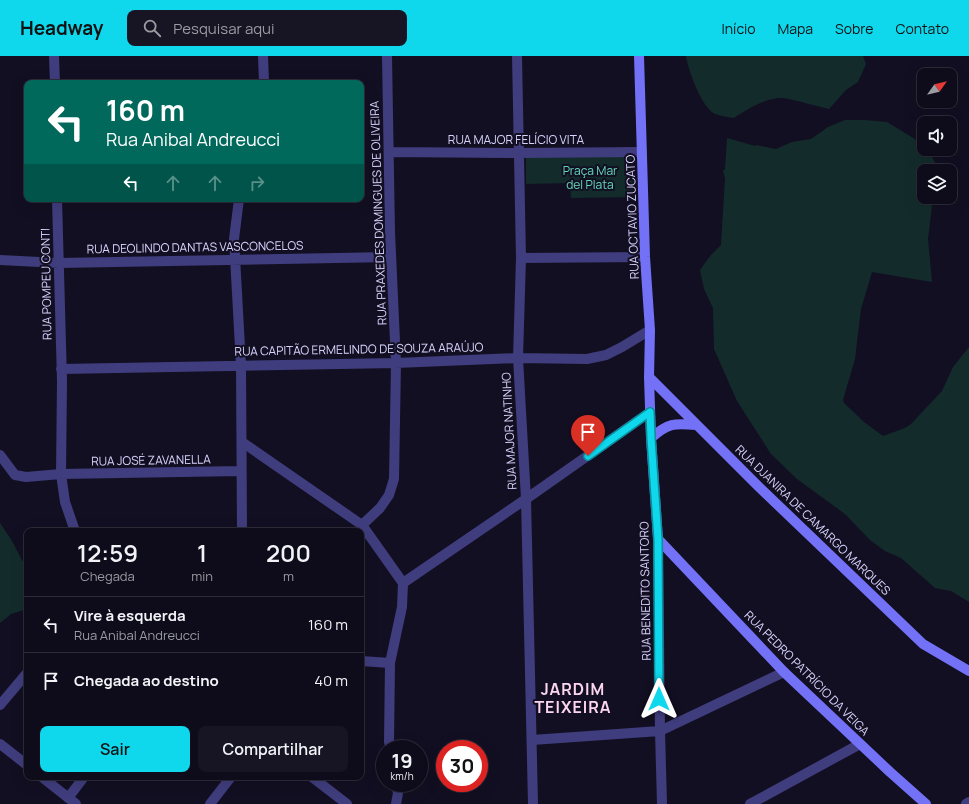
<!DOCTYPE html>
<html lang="pt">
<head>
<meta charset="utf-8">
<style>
	body { margin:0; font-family:Manrope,sans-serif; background:#171423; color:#f1f3f6; height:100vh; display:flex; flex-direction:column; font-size:15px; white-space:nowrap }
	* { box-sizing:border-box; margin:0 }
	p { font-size:13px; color:#9b9ba2 }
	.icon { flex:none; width:22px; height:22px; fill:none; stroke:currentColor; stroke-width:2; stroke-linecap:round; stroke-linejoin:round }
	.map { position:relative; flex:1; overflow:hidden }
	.details { position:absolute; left:24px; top:472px; width:340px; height:252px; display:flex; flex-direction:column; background:#0e0b1a; border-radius:8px; box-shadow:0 4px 16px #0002,0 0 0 1px #2e2b39 }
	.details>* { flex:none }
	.banner { position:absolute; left:24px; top:24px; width:340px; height:122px; border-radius:8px; box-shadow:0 4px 16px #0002,0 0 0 1px #2e2b39; background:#00695c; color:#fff; overflow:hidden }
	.needle { width:26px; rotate:56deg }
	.tools { position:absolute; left:917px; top:12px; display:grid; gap:8px }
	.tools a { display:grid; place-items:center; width:40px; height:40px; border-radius:8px; background:#0e0b1a; box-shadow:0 4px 16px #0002,0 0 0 1px #2e2b39; font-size:20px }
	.speed { position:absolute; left:376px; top:684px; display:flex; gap:8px; font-size:20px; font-weight:700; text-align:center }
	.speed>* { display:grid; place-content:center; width:52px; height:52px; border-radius:50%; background:#0e0b1a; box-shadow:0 4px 16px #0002,0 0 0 1px #2e2b39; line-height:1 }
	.speed small { font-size:10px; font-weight:400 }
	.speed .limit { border:6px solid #d22; background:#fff; color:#111 }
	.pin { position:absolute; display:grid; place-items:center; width:34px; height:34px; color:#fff; margin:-41px -17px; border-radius:50% 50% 50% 0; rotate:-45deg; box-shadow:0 0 4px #0007 }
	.pin .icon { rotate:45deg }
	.me { position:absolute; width:44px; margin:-22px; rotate:0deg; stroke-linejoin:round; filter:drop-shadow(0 0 3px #0008) }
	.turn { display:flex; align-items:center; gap:14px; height:84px; padding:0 16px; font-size:18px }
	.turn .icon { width:52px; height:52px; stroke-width:2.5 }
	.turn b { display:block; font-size:28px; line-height:34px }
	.lanes { display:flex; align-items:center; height:38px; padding:0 16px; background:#0003; justify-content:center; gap:20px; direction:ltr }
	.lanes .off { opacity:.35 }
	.eta { display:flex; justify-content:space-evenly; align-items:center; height:68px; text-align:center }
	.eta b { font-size:24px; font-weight:600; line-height:28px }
	.action { display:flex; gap:8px; margin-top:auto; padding:8px 16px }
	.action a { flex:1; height:46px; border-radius:8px; background:#0fd7ec; color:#111; font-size:16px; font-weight:600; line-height:46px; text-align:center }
	.action a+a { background:#171423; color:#f1f3f6 }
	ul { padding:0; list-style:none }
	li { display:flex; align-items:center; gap:12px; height:56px; padding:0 16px; border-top:1px solid #2e2b39 }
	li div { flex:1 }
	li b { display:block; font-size:15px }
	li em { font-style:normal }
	header { display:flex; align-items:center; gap:24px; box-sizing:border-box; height:56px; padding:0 20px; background:#0fd7ec; color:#111 }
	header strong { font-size:19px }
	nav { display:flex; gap:22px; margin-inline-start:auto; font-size:14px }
	.search { width:280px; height:36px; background:#171423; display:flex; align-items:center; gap:10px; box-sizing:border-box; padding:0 14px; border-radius:8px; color:#9b9ba2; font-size:15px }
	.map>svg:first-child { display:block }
	.green { fill:#132c2b }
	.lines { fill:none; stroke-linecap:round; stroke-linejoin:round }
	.street { stroke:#403d7e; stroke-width:10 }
	.secondary { stroke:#7371f6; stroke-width:10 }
	.route-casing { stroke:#0a8c99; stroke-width:10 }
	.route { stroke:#0fd7ec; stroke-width:7 }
	.labels { text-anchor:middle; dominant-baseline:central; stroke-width:4; stroke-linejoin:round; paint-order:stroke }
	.street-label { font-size:12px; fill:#d8d3fc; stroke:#120f22 }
	.park-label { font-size:12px; fill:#64d7ba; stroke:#120f22 }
	.district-label { font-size:16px; font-weight:bold; letter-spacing:1px; fill:#fcd5ee; stroke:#120f22 }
</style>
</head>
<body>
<header>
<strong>Headway</strong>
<div class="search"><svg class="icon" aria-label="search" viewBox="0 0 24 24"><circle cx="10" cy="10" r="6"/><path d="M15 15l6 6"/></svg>Pesquisar aqui</div>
<nav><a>Início</a><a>Mapa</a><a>Sobre</a><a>Contato</a></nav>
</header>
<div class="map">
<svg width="969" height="748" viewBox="0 0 969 748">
	<rect width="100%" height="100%" fill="#120f22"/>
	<path class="green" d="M686,0H863L866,8L858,26L846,34L829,53C815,50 797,44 783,42C767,41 747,53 734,62C728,61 721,60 715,58C702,52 688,14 686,0Z
		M845,64H865L887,66L923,88L924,93H927L935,106L928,115H924V141H933L928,183L932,226L872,216L861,253L855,303L843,344L844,347L864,366L883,380L905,372L911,368L942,335L953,311L969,291V546L951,535L935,532L901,502L885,495L870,484L845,458L797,423L771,398L737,345L714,293L713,252L704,233L700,214L711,199L721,189L725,122L723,115L725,113L727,82L755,90L756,89L776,93L792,86L811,83L828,71Z
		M633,99L634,141L571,142L570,127L526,128V101Z
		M0,467L12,485L25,510V523L27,530V553L11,558L0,567Z"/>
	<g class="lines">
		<path class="street" d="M54,0L55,27
			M263,0L264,27
			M517,0L521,202L518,302L526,443L533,748
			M389,96L519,97L642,96
			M57,143L62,325L61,418L65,446L75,475
			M239,143L234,183L241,309L242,475
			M521,202L645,201
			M0,204L59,207L391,201
			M61,313L396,307L518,302L587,303L606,299L622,291L650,274
			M242,386L362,469L403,527L402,551L390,607L389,686L391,693
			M0,399L15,419L26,421L61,418L241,415
			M362,469L380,452L389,439L394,423L396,307L390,176L387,0
			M658,483L660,675L662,748
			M403,527L526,443L650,356
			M361,605L390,607
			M0,649L27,617
			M532,684L660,675L784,616
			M0,688L27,709
			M42,721L76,748
			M312,721L347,748
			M396,727L398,737L396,748
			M68,742L84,721
			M210,748L231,721
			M750,748L860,688
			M966,748L969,746"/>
		<path class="secondary" d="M639,0L645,201L650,274L649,321L651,382L658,483L784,616L890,716L926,748
			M649,321L759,431L923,588L969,615
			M651,382C668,367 674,367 696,369"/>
	</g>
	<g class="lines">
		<defs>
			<path id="route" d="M588,400L650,356L651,382L658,483L659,643"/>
		</defs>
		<use href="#route" class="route-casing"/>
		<use href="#route" class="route"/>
	</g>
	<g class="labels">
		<g class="street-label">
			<text x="516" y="83">RUA MAJOR FELÍCIO VITA</text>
			<text transform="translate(378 157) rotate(-92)">RUA PRAXEDES DOMINGUES DE OLIVEIRA</text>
			<text transform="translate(632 161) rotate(-92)">RUA OCTAVIO ZUCATO</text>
			<text transform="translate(195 191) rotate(-1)">RUA DEOLINDO DANTAS VASCONCELOS</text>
			<text transform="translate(46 228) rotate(-91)">RUA POMPEU CONTI</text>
			<text transform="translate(359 293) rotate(-1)">RUA CAPITÃO ERMELINDO DE SOUZA ARAÚJO</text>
			<text transform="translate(509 375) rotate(-93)">RUA MAJOR NATINHO</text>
			<text transform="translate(151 404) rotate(-1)">RUA JOSÉ ZAVANELLA</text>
			<text transform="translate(813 464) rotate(44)">RUA DJANIRA DE CAMARGO MARQUES</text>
			<text transform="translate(645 535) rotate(-91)">RUA BENEDITO SANTORO</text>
			<text transform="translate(807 617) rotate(45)">RUA PEDRO PATRÍCIO DA VEIGA</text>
		</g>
		<g class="park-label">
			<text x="590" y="114">Praça Mar<tspan x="590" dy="14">del Plata</tspan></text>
		</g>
		<g class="district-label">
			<text x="573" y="633">JARDIM<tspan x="573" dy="18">TEIXEIRA</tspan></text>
		</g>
	</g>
</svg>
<div class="tools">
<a><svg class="needle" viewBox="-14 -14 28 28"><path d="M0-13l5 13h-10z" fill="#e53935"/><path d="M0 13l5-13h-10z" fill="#9b9ba2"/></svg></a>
<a><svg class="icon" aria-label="sound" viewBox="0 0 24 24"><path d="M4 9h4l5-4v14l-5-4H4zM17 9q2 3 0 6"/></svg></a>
<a><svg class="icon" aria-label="layers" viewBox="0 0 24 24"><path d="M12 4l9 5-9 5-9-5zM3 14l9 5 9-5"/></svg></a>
</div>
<div class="speed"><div>19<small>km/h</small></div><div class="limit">30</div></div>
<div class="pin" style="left:588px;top:400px;background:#d93025"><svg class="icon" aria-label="arrive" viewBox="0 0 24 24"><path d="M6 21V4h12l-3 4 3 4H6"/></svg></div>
<svg class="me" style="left:659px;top:643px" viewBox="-20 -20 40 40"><path d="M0-17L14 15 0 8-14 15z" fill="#0fd7ec" stroke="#fff" stroke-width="4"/></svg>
<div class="banner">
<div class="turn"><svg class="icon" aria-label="left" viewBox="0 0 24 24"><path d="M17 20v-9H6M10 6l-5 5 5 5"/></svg><div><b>160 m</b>Rua Anibal Andreucci</div></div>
<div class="lanes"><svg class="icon" aria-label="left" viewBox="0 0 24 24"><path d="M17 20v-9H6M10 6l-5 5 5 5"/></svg><svg class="icon off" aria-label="ahead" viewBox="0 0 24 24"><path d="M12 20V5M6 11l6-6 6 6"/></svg><svg class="icon off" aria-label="ahead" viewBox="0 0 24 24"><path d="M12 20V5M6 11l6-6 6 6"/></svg><svg class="icon off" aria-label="right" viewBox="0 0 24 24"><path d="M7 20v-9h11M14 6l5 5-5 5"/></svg></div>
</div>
<section class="details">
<div class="eta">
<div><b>12:59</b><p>Chegada</p></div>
<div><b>1</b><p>min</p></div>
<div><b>200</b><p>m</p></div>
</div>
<ul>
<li><svg class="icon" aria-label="left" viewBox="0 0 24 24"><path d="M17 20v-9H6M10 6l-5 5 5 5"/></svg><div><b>Vire à esquerda</b><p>Rua Anibal Andreucci</p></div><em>160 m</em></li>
<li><svg class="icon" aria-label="arrive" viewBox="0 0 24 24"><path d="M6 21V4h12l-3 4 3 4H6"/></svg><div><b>Chegada ao destino</b></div><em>40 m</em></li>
</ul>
<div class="action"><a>Sair</a><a>Compartilhar</a></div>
</section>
</div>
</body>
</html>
